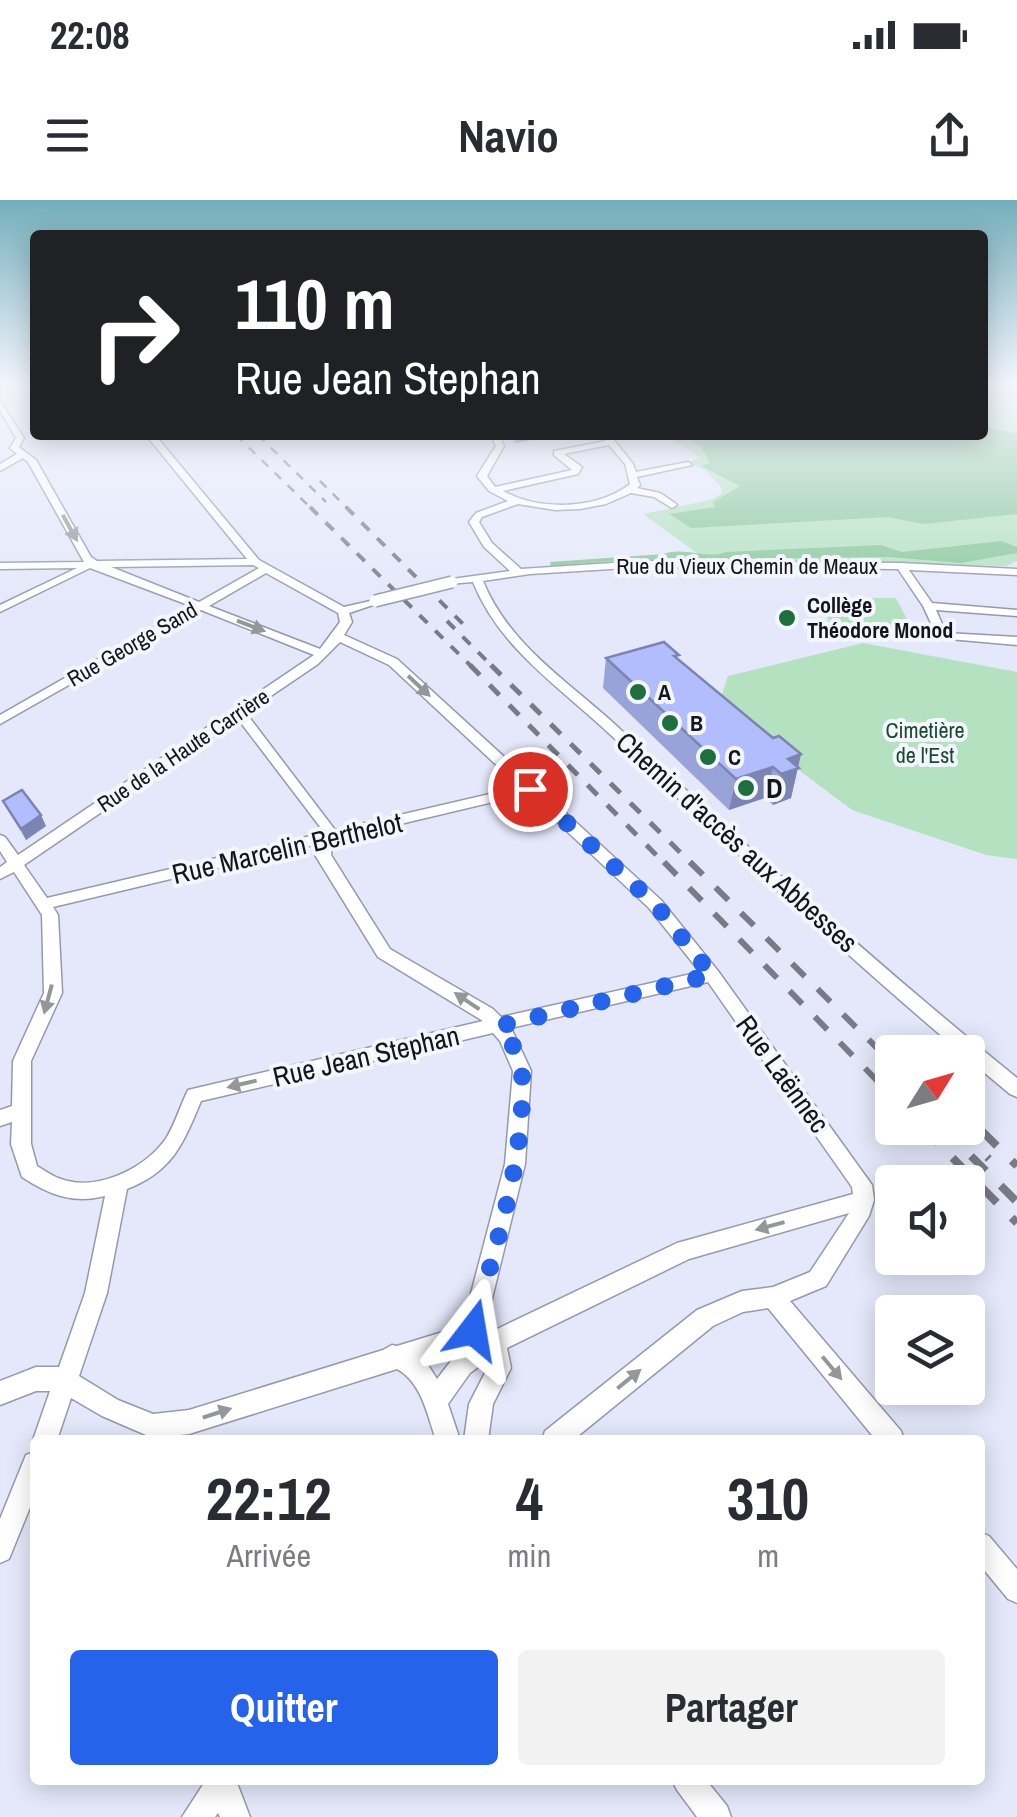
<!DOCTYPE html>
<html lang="fr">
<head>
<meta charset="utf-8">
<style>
	body { margin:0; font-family:"Archivo Narrow",sans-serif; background:#f2f2f3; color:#2b2b33; height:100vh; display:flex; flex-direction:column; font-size:38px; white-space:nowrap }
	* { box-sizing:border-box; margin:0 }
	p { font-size:32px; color:#7c7c81 }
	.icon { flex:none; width:55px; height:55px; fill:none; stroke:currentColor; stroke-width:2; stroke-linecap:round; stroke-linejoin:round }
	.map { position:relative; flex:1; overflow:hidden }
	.side { position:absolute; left:30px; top:1235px; width:955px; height:350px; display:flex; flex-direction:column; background:#fff; border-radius:10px; box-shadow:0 5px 25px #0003 }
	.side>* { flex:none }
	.hud { position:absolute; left:30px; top:30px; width:958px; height:210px; border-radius:10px; box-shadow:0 5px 25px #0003; background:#202124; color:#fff; overflow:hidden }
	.needle { width:65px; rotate:53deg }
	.controls { position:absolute; left:875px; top:835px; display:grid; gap:20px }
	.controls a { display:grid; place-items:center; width:110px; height:110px; border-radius:10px; background:#fff; box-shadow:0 5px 25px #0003; font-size:50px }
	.pin { position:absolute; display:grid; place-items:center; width:85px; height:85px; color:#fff; margin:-42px; border:5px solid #fff; border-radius:50%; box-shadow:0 2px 10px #0007 }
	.me { position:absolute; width:110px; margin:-55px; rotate:14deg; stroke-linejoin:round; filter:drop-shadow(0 0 8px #0008) }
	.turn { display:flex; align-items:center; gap:35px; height:210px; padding:0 40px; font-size:45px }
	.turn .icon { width:130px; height:130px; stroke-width:2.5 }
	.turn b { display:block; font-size:70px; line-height:85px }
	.eta { display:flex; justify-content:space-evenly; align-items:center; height:170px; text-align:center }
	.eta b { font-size:60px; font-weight:700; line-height:70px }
	.button { display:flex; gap:20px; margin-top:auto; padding:20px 40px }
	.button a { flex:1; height:115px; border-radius:10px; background:#2563eb; color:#fff; font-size:40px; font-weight:700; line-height:115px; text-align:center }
	.button a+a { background:#f2f2f3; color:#2b2b33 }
	.status { display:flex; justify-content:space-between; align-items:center; height:70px; padding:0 50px; background:#fff; direction:ltr }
	.status svg { height:28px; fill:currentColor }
	header { display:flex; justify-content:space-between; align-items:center; height:130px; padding:0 40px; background:#fff; font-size:45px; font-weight:700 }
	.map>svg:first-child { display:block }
	.green { fill:#b4e2c0 }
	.forest { fill:#88c89a }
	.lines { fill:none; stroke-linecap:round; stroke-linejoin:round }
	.street-casing { stroke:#9599a9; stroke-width:3 }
	.street { fill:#fff; fill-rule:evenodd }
	.rail-far4 { stroke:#787a86; stroke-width:2.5; stroke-dasharray:9 9; stroke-linecap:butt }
	.rail-far3 { stroke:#787a86; stroke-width:4; stroke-dasharray:11 11; stroke-linecap:butt }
	.rail-far2 { stroke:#787a86; stroke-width:5; stroke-dasharray:14 14; stroke-linecap:butt }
	.rail-far1 { stroke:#787a86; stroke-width:6; stroke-dasharray:18 18; stroke-linecap:butt }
	.rail { stroke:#787a86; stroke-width:8; stroke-dasharray:21 21; stroke-linecap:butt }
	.street-bridge-casing { stroke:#9599a9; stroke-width:14; stroke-linecap:butt }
	.street-bridge { stroke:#fff; stroke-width:11 }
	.wall { fill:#98a3da }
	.shaded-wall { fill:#7c84b1 }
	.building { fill:#b1bdfd; stroke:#7c84b1; stroke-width:2.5 }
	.oneway { fill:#959698 }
	.route { stroke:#2563eb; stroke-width:18; stroke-dasharray:0 32.4 }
	.poi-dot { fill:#1e6e3e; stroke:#f4f6fd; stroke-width:4 }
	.labels { text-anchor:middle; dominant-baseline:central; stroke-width:8; stroke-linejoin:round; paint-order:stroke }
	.far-street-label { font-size:22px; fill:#14151b; stroke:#f4f6fd }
	.far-poi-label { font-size:22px; font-weight:bold; fill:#14151b; stroke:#f4f6fd; text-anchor:start }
	.far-park-label { font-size:22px; fill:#1a492b; stroke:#f4f6fd }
	.poi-label { font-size:28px; font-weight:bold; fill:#14151b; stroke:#f4f6fd; text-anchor:start }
	.street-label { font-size:28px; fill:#14151b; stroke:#f4f6fd }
</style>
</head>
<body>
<div class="status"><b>22:08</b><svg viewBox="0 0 49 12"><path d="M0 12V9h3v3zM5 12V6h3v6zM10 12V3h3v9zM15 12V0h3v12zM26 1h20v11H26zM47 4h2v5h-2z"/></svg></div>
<header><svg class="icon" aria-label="menu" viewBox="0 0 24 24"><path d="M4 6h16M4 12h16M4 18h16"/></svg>Navio<svg class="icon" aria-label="share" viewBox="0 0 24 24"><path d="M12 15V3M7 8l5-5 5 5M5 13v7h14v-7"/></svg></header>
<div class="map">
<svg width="1017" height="1617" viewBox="0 0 1017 1617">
	<rect width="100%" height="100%" fill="#e4e8fa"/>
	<path class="green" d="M983,183H1017V361L1007,366L708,361L643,314L710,300L721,294L722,288L706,271L688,262L700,258L664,235H982Z
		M820,398H896L910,425L830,424Z
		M863,443L1017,472V659L986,655L852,610L717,509L728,476Z"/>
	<path class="forest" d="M983,226L1017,234V314L924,324L888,317L691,328L669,314L715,307L713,302L740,286L701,266L710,263L701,247L681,235H982Z
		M1001,341L1017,347V353L961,363L889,357L626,360L551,366L550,362L664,354C685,346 707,360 726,352L881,345L902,352Z"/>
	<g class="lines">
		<defs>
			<path id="street" d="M0,201L24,238L19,247L36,260L91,357L97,361L247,359L146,235H155L259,360L344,407L379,399V403L349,413L352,422L344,435L397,459L661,700L718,771L872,985L874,1000L869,1016L826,1086L790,1101L901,1231L904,1240H876L768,1108L743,1112L713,1126L573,1240H542L545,1231L697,1110L742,1091L773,1087L810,1072L849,1013L689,1059L507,1148L511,1168L493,1204L488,1240H464L469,1204L488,1167V1160L470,1173L448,1204L460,1240H436C427,1214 422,1183 397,1169L189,1234L153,1238L102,1216L71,1198L57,1240H35V1245L33,1240L50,1191H36L0,1205V1181L36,1167H59L85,1093L105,996C73,1004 49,995 22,977L11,944L12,922L0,926V910L12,906L13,861L44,793L42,715L14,672L0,679V667L7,662L0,651V635L5,637L18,655L314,455L201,410L0,524V515L191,406L90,368L0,412V405L77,368L0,369V363L84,362L28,262L23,258L0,271V264L17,254L10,248L16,238L0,210ZM253,365L259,368L199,402L111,367ZM266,373L338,413L340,422L320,449L209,406ZM340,442L389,465L520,587L335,630L246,513L318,464ZM238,519L321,628L319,634L47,698L24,665ZM527,594L649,708L700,772L501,817L493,809L390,749L331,655L333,640ZM318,644L315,655L378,757L483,821L188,890C180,906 175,925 165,940C143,970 94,993 58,978C51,975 44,970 37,966L31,944V861L62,793L58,715L53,707ZM708,782L852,987L853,994L677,1043L497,1129L486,1123L525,964L531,871L511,828ZM493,833L500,841L513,871L505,964L463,1124L459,1127L397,1146L392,1145L383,1150L189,1210L153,1214L118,1200L79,1176L107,1093L127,989C173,971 183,944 201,901ZM470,1145L454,1157L437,1179L425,1160Z
				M491,235H499L504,246L487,276L495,287L572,270L554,255V251L606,241L602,235H610L633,264L636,272L688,262L692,265L637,277L640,285L637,288L660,293L675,303L677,305L672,308L654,297L631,293L606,304L580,309L555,310L518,304L482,317L479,322L492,343L521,369L643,361L901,363L1017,369V375L909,370L932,403L1017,410V416L936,410L946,433L1017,437V445L938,438L923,406L898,369L643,367L530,374L483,381C510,447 571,483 621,530C750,650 880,767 1017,878V897L1010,894L968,859V852L958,850C840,750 727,645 614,538C563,489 500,450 473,382L448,384L447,382L452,379L510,371L484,347L469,322L476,313L508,301L489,291L477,276L496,246ZM609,245L625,264L630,284C597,310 539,311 503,291L578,274L582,267L564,254Z
				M35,1252V1295L9,1359L0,1363V1319L26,1255Z
				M980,1332L989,1336L1017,1369V1403L1008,1399L980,1365Z
				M206,1580H239L237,1583L250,1617H220L218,1613L215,1617H182Z
				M672,1580H706L727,1606L731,1617H697L677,1590Z"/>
		</defs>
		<use href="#street" class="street-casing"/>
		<use href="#street" class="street"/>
		<path class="rail-far4" d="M236,235L312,309
			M258,235L326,302
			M320,281L348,309"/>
		<path class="rail-far3" d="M310,307L472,467
			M346,307L465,426
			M447,421L493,467"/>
		<path class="rail-far2" d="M470,465L666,665
			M491,465L693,665"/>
		<path class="rail-far1" d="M664,662L892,896
			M690,662L892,863"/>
		<path class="rail" d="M923,928L1017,1023
			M957,928L989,959
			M982,931L1017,966
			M971,956L1017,1002"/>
		<defs>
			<path id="street-bridge" d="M375,401L452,382"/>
		</defs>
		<use href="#street-bridge" class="street-bridge-casing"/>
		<use href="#street-bridge" class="street-bridge"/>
	</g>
	<path class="wall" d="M505,235H553L516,243Z
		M606,458L678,459L773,538L801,554L791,598L773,605L765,598L729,610L603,488Z
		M3,601L46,626L26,640Z"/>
	<path class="shaded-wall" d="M516,235H553L516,243Z
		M801,554L791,598L773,605L781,574L788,559Z
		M773,567L765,598L729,610L736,579Z
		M41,615L46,626L26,640L21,629Z"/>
	<path class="building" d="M664,442L679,455L674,456L773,538L779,536L801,554L788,559L799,568L781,574L773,567L736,579L606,458Z
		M22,590L41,615L21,629L3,601Z"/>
	<defs><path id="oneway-solid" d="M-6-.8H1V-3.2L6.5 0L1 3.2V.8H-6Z" transform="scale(2.5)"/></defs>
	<g class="oneway">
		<use href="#oneway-solid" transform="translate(70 328) rotate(61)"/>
		<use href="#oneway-solid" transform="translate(251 426) rotate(21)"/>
		<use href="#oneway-solid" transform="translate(419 486) rotate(43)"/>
		<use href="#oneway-solid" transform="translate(48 799) rotate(105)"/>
		<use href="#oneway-solid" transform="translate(467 801) rotate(-146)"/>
		<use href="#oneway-solid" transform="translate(242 884) rotate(167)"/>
		<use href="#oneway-solid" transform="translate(770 1026) rotate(165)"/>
		<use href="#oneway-solid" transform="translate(832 1168) rotate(50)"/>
		<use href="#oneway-solid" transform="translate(629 1179) rotate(-39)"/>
		<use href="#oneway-solid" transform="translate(217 1213) rotate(-18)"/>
	</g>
	<linearGradient id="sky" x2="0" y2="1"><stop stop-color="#74aebb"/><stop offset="0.45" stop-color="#f3f5fd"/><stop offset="1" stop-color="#f3f5fd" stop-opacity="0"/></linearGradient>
	<rect width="1017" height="409" fill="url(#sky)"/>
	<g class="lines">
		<path class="route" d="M473,1130C494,1048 526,960 522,874C521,858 510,838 499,826L712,775L655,704L530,589"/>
	</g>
	<g class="poi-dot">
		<circle cx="787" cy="418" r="10"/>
		<circle cx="638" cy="492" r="10"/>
		<circle cx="670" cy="523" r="10"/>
		<circle cx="708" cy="557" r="10"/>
		<circle cx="746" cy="588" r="10"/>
	</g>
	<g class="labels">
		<g class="far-street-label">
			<text x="747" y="366">Rue du Vieux Chemin de Meaux</text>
			<text transform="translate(132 444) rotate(-30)">Rue George Sand</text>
			<text transform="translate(183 550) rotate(-34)">Rue de la Haute Carrière</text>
		</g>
		<g class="far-poi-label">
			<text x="807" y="405">Collège<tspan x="807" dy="25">Théodore Monod</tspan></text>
			<text x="658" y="492">A</text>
			<text x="690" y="523">B</text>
			<text x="728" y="557">C</text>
		</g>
		<g class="far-park-label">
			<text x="925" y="530">Cimetière<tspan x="925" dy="25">de l'Est</tspan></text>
		</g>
		<g class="poi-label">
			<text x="766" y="588">D</text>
		</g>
		<g class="street-label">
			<text transform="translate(737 642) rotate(42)">Chemin d'accès aux Abbesses</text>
			<text transform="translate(287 648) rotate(-13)">Rue Marcelin Berthelot</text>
			<text transform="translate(366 856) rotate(-13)">Rue Jean Stephan</text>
			<text transform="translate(783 874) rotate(54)">Rue Laënnec</text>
		</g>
	</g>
</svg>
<div class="controls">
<a><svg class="needle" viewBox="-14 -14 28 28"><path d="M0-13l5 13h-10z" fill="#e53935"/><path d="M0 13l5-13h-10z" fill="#7c7c81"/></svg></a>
<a><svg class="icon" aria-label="sound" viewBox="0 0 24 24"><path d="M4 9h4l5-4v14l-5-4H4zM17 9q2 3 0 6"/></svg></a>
<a><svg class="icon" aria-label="layers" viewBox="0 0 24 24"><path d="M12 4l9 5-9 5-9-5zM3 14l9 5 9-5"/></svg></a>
</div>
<div class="pin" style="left:530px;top:589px;background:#d93025"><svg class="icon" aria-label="arrive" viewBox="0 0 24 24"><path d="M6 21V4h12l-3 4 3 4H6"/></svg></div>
<svg class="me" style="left:473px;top:1130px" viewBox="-20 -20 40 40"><path d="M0-17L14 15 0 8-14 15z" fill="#2563eb" stroke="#fff" stroke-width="4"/></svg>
<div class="hud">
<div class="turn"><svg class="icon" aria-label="right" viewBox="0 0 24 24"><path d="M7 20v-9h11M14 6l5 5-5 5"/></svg><div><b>110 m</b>Rue Jean Stephan</div></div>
</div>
<section class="side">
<div class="eta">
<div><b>22:12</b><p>Arrivée</p></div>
<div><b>4</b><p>min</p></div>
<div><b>310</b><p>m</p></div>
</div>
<div class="button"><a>Quitter</a><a>Partager</a></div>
</section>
</div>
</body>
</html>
